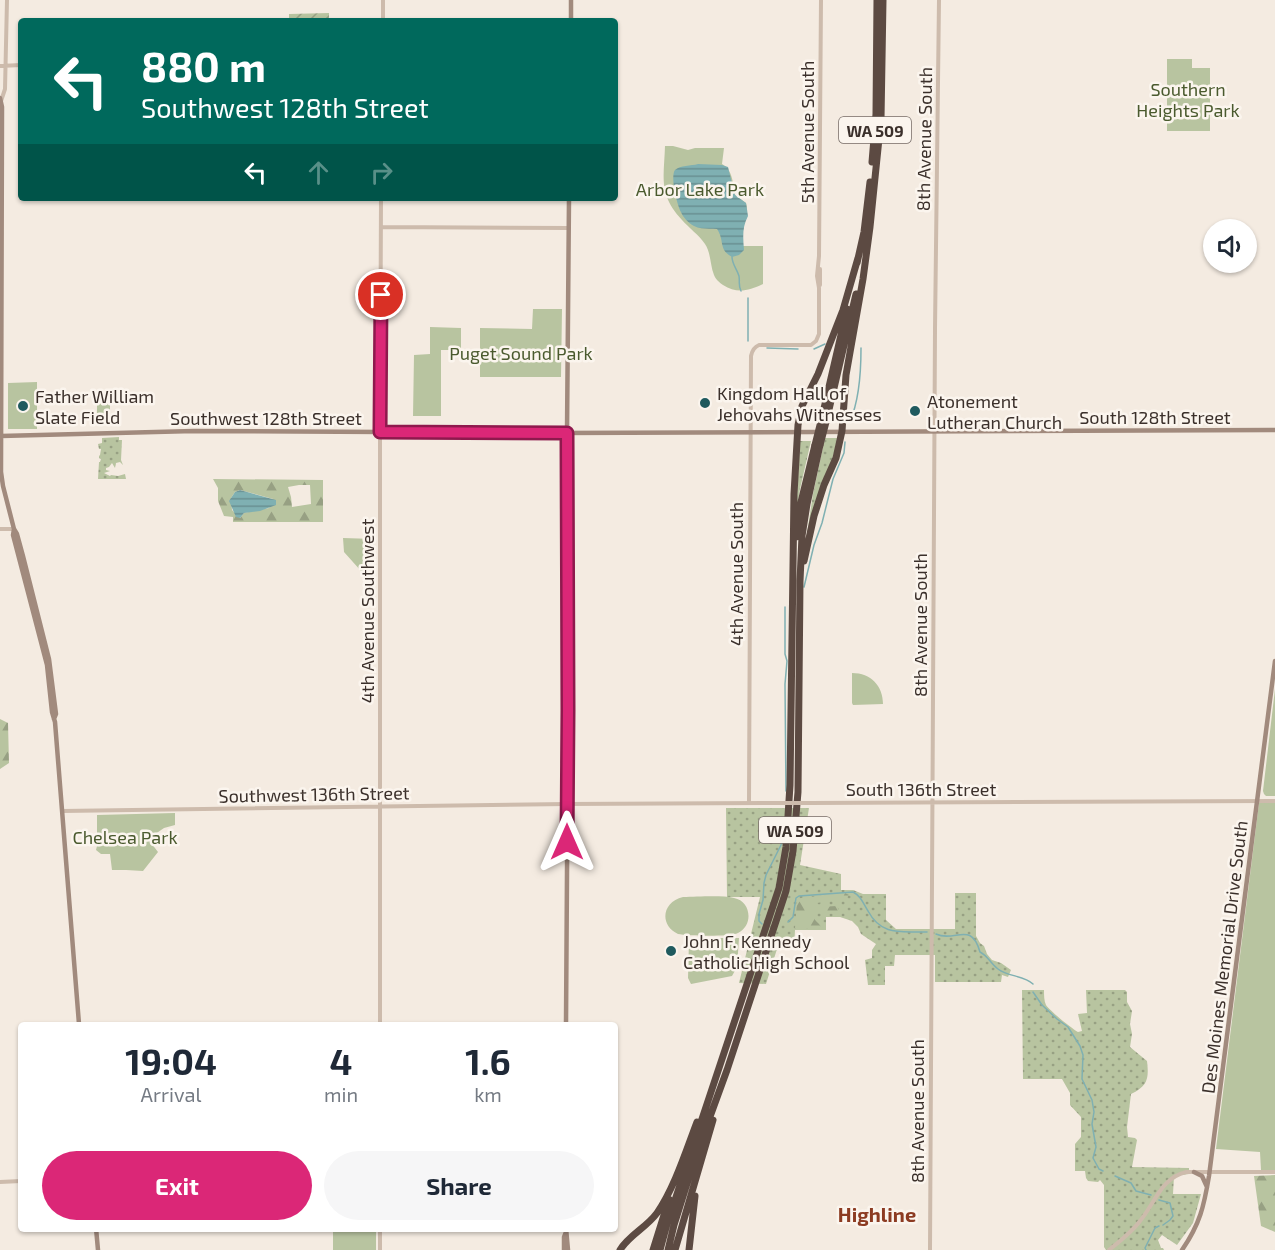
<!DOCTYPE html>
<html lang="en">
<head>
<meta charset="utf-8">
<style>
	body { margin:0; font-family:"Exo 2",sans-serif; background:#f6f6f7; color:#1f2937; height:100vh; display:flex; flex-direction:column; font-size:22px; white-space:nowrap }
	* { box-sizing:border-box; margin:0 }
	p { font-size:20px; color:#747a83 }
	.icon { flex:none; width:33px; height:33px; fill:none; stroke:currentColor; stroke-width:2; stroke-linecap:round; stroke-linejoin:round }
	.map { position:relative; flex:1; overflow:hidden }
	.details { position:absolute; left:18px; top:1022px; width:600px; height:210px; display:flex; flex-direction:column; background:#fff; border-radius:6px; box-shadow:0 2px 4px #0004 }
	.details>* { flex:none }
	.banner { position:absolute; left:18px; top:18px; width:600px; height:183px; border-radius:6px; box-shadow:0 2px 4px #0004; background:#00695c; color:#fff; overflow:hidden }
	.buttons { position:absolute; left:1203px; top:219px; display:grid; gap:12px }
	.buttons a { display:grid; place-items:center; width:54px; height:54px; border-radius:50%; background:#fff; box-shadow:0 2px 4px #0004; font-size:30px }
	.pin { position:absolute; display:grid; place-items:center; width:51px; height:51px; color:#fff; margin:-26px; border:3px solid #fff; border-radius:50%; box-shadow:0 2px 6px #0007 }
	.me { position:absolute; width:66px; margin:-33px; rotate:0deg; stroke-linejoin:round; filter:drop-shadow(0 0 4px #0008) }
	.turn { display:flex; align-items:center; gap:21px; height:126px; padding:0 24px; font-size:27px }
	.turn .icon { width:78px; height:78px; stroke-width:2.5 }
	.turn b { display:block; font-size:42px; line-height:51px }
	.lanes { display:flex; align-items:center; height:57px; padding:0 24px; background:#0003; justify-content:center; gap:30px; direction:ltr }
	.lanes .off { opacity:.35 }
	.eta { display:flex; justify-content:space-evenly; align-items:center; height:102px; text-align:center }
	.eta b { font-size:36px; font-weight:700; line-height:42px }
	.cta { display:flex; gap:12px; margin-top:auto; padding:12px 24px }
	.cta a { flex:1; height:69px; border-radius:36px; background:#db2777; color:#fff; font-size:24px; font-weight:700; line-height:69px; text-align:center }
	.cta a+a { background:#f6f6f7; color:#1f2937 }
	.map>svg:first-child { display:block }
	.grass { fill:url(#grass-dots) }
	.forest { fill:url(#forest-firs); fill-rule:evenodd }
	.park { fill:#b8c4a0 }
	.garden { fill:url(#garden-furrows) }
	.water { fill:url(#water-rules) }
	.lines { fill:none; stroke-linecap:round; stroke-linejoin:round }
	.stream { stroke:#7fb0b2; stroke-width:1.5 }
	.tertiary { stroke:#cdbbac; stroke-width:4 }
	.secondary { stroke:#a18a7d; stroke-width:4.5 }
	.motorway { stroke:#5c4a42; stroke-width:7 }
	.tertiary-bridge { stroke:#cdbbac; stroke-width:4 }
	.motorway-bridge { stroke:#5c4a42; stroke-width:7 }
	.route-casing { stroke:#8e194d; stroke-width:15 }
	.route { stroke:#db2777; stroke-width:10 }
	.poi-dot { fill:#1f5a5e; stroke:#fbf5ee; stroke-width:2 }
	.labels { text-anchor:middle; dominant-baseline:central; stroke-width:5; stroke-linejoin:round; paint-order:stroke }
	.shield { fill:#fbf5ee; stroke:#756b66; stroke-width:1.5 }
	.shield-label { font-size:16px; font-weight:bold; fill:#3b302b }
	.park-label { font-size:18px; fill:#4a5a2e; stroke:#fbf5ee }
	.street-label { font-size:18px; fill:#3b302b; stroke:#fbf5ee }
	.poi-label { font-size:18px; fill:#3b302b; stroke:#fbf5ee; text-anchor:start }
	.neighbourhood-label { font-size:20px; font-weight:bold; fill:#8c3b22; stroke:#fbf5ee }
</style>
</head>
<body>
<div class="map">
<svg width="1275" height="1250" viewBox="0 0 1275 1250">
	<defs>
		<pattern id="grass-dots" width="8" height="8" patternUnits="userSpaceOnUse" patternTransform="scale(1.5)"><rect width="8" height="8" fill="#b8c4a0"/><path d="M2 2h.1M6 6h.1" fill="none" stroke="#97a083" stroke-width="1.8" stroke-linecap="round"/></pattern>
		<pattern id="forest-firs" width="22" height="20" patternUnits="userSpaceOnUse" patternTransform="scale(1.5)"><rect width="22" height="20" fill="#b8c4a0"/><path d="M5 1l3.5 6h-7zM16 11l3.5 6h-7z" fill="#97a083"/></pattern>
		<pattern id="garden-furrows" width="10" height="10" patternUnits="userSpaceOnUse" patternTransform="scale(1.5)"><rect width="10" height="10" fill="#b8c4a0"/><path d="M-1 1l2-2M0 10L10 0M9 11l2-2" fill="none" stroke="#97a083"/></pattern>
		<pattern id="water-rules" width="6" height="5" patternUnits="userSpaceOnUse" patternTransform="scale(1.5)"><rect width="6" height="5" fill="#7fb0b2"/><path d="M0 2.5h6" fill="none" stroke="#699091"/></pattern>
	</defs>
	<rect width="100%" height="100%" fill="#f4ebe1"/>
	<path class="grass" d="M119,437V440H122L121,460L123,465L120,462L116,463L115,468L112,463L109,467L106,468V470L110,471L104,473L110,476L111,475L118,476L125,474L126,479H98L99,462H100L101,459L99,458V456L100,455L101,449H99L98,444L102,443V438Z
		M825,438H837L835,450L806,540L813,494Z
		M800,441H811L800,489L796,514Z
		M726,808H809L800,865L841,874V890H853L863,894H886V920L896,929H955V893H976V936L980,943L984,946L987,954L992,960L1001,963L1011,970L1008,977L1002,975L1001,982H935V955H895L894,966H885V985H868L865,960L872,958V950L876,944L861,934L858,927L852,921L840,917H826V930H795L794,949H777L766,984L739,983L760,897H727Z
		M1022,990H1044C1044,995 1044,1001 1046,1005C1050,1011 1071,1028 1078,1032L1082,1031L1078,1014L1087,1013L1086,990H1125L1127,992V1002L1132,1011L1130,1024L1132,1034L1130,1047L1147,1061C1149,1078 1148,1086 1131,1094L1127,1127L1128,1137L1135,1138L1137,1140L1132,1167L1189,1168V1174L1174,1176L1173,1194H1201L1193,1223L1177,1245L1162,1235L1158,1240L1161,1248H1163L1164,1250H1106L1104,1247V1185L1100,1180L1098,1182L1088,1181L1086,1178L1085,1171H1075V1144L1081,1137V1117L1070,1105V1093L1062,1079H1023Z"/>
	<path class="forest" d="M213,479L323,480V522H233V517L224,516L218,501V488ZM299,485H310L311,504L292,507L291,497L288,487ZM240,490L273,499L269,508L244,513L240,518L232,510L231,498L235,492Z
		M0,719L8,723L9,763L0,769Z
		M845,893L849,895L846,898L817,903L818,907L837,906L839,911L838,914L816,912L813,916C815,922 820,923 822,929L795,928L797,902L801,898Z
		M1275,1175V1232L1261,1226L1254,1176Z"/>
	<path class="park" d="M1167,59H1192V68H1210V131H1167Z
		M665,146H673L688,150L695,148H724L722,164C733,170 733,184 735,195L746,203C749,214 745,219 743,229C742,235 743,240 743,246H763V284C748,291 737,294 723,285C719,282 716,280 714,275C710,265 711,253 705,244C699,235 689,228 682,220C658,194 664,178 665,146Z
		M533,309H562L561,377H480V328L532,329Z
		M430,327L461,328V350H441V416H413L414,355L430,354Z
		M37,382V429H8V383Z
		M110,391V415L97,416V392Z
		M343,538L374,539V570L361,571L344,552Z
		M852,673C871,673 883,686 883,704L853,705L852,703Z
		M1275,689V796H1266L1264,794L1263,791Z
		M1259,803H1275V1170H1261L1260,1152L1216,1149Z
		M175,813V825L164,828L148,839L158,852L143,871L126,870H112L110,854H101L96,850L97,846V815Z
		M683,897C697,897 721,895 734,898C751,901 754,925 738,933C730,937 688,936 678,934C659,925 662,902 683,897Z
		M691,938H739L737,967L732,976L691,984L688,978L689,940Z
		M333,1229H376V1250H333Z"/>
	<path class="garden" d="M329,13V21H289V14Z"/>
	<path class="water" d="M698,164L722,165L728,167L735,195L746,203L748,216C742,227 743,238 744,250L739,255L732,257C718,249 725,241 717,229C709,228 701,230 694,226C688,223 683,217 681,212C677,205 670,176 675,170C680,165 691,166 698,164Z
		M240,490L276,500V505L260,511L244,513L240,518L236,517L229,501L235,492Z"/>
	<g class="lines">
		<path class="stream" d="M732,257C732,264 737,269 739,276C740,282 738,285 741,291
			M748,341V298
			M767,348L798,349
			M814,349L825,344
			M850,421C859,401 861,370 861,348
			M804,587L814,545L822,523L833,479L844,453L845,442
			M785,607V654L787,661L785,684L786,791
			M788,922L793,917L796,898L799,896L853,892C861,896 863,903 868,911C882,937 902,931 927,932
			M762,924L759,921V914L763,900L764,883L766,875L781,845L783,835
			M936,934C955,943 971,920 980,952C988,956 991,964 998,969C1008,977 1024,975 1033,984
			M1033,992L1042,1005L1057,1019L1068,1027L1080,1046L1083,1055L1082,1079L1092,1100L1094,1112L1092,1124L1096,1147L1093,1158L1099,1169L1103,1171
			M1115,1176L1131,1183L1136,1191L1151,1195
			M1159,1200L1170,1203L1173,1216L1170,1220L1163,1225
			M1146,1250L1145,1248L1155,1228L1159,1226"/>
		<path class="tertiary" d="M383,21V0
			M0,66L21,65
			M1,101L5,89L7,0
			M381,227L569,228
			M820,285V269
			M0,529H14
			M749,803L751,356C752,351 754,347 759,345H811L816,341L819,334V288L817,276L819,256L821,0
			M810,803L1275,801
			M62,811L567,804L781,803
			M380,1024V432L381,198
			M0,1182L21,1181
			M380,1228V1250
			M930,1250L935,329L939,0
			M1109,1250C1120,1241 1132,1232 1140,1221C1155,1203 1161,1178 1186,1172H1275"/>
		<path class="secondary" d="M571,21V0
			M0,98L2,107L1,472L3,486L14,529L17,534L23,556L49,659L56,714L54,719
			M1,436L194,431L559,433L1275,430
			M14,529L13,535L47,665L52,712L55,722L79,1024
			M566,1024L568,722L567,433L569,198
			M1194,1172L1202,1176L1207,1187
			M96,1228L98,1250
			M566,1228L568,1250
			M564,1250V1237L566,1232
			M1182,1250C1200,1224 1204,1206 1209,1176L1275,661"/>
		<path class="motorway" d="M872,162L876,114L877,0
			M857,263L864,232L870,182
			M822,417L847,309
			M827,418L856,294
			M796,537L801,502L815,445
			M804,561L814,516L824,485L836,458L842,431L846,375L863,279L870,227L881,119L883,0
			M620,1250C629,1235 646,1228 657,1213C674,1189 686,1151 697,1122
			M653,1250L669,1199
			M660,1250L667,1224L779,888L786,847L790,785L794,494L798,425L802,406L818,374L843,310L858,258
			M668,1250L674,1225L696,1155L727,1070L786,891L793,851L798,792L800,581L802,536L807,504L820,445
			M675,1250L713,1120
			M689,1250L695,1196"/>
		<path class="tertiary-bridge" d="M781,803H810"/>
		<path class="motorway-bridge" d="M815,445L822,417
			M820,445L827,418"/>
	</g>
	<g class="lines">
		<defs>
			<path id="route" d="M381,295L380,432L567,433L568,710L567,842"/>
		</defs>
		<use href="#route" class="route-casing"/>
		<use href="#route" class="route"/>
	</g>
	<g class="poi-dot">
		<circle cx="705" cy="403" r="6"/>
		<circle cx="23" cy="406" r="6"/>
		<circle cx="915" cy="411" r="6"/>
		<circle cx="671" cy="951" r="6"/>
	</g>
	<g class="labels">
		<g class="shield">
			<rect x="839" y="117" width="72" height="26" rx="4.5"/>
			<rect x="759" y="817" width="72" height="26" rx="4.5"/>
		</g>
		<g class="shield-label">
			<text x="875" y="130">WA 509</text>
			<text x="795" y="830">WA 509</text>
		</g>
		<g class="park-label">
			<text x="1188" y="89">Southern<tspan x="1188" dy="21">Heights Park</tspan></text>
			<text x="700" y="189">Arbor Lake Park</text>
			<text x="521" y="353">Puget Sound Park</text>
			<text x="125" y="837">Chelsea Park</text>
		</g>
		<g class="street-label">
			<text transform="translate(807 132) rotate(-90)">5th Avenue South</text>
			<text transform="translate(924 139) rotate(-89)">8th Avenue South</text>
			<text x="1155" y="417">South 128th Street</text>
			<text x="266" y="418">Southwest 128th Street</text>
			<text transform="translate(736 574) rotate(-90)">4th Avenue South</text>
			<text transform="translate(367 611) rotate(-90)">4th Avenue Southwest</text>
			<text transform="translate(920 625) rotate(-90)">8th Avenue South</text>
			<text x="921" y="789">South 136th Street</text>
			<text transform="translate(314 794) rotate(-1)">Southwest 136th Street</text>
			<text transform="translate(1224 957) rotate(-83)">Des Moines Memorial Drive South</text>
			<text transform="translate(917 1111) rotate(-90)">8th Avenue South</text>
		</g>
		<g class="poi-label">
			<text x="717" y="393">Kingdom Hall of<tspan x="717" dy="21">Jehovahs Witnesses</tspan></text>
			<text x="35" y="396">Father William<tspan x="35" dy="21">Slate Field</tspan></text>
			<text x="927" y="401">Atonement<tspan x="927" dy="21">Lutheran Church</tspan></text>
			<text x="683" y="941">John F. Kennedy<tspan x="683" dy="21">Catholic High School</tspan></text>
		</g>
		<g class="neighbourhood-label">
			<text x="877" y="1214">Highline</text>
		</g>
	</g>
</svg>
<div class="buttons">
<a><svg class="icon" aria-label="sound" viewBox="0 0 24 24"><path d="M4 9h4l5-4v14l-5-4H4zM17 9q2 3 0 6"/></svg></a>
</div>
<div class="pin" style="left:381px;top:295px;background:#d93025"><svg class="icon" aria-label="arrive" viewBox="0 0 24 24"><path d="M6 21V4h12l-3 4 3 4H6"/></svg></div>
<svg class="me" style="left:567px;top:842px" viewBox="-20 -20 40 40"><path d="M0-17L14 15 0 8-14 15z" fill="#db2777" stroke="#fff" stroke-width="4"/></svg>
<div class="banner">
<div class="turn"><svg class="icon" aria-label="left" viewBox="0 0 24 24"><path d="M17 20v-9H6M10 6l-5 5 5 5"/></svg><div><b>880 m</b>Southwest 128th Street</div></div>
<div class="lanes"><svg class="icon" aria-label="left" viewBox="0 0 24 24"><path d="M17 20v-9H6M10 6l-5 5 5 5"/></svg><svg class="icon off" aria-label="ahead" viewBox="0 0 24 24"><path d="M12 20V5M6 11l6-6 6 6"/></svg><svg class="icon off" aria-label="right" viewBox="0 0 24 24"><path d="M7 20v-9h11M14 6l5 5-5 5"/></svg></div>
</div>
<section class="details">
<div class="eta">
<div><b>19:04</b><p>Arrival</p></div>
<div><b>4</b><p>min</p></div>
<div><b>1.6</b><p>km</p></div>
</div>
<div class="cta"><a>Exit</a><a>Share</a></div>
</section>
</div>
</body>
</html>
